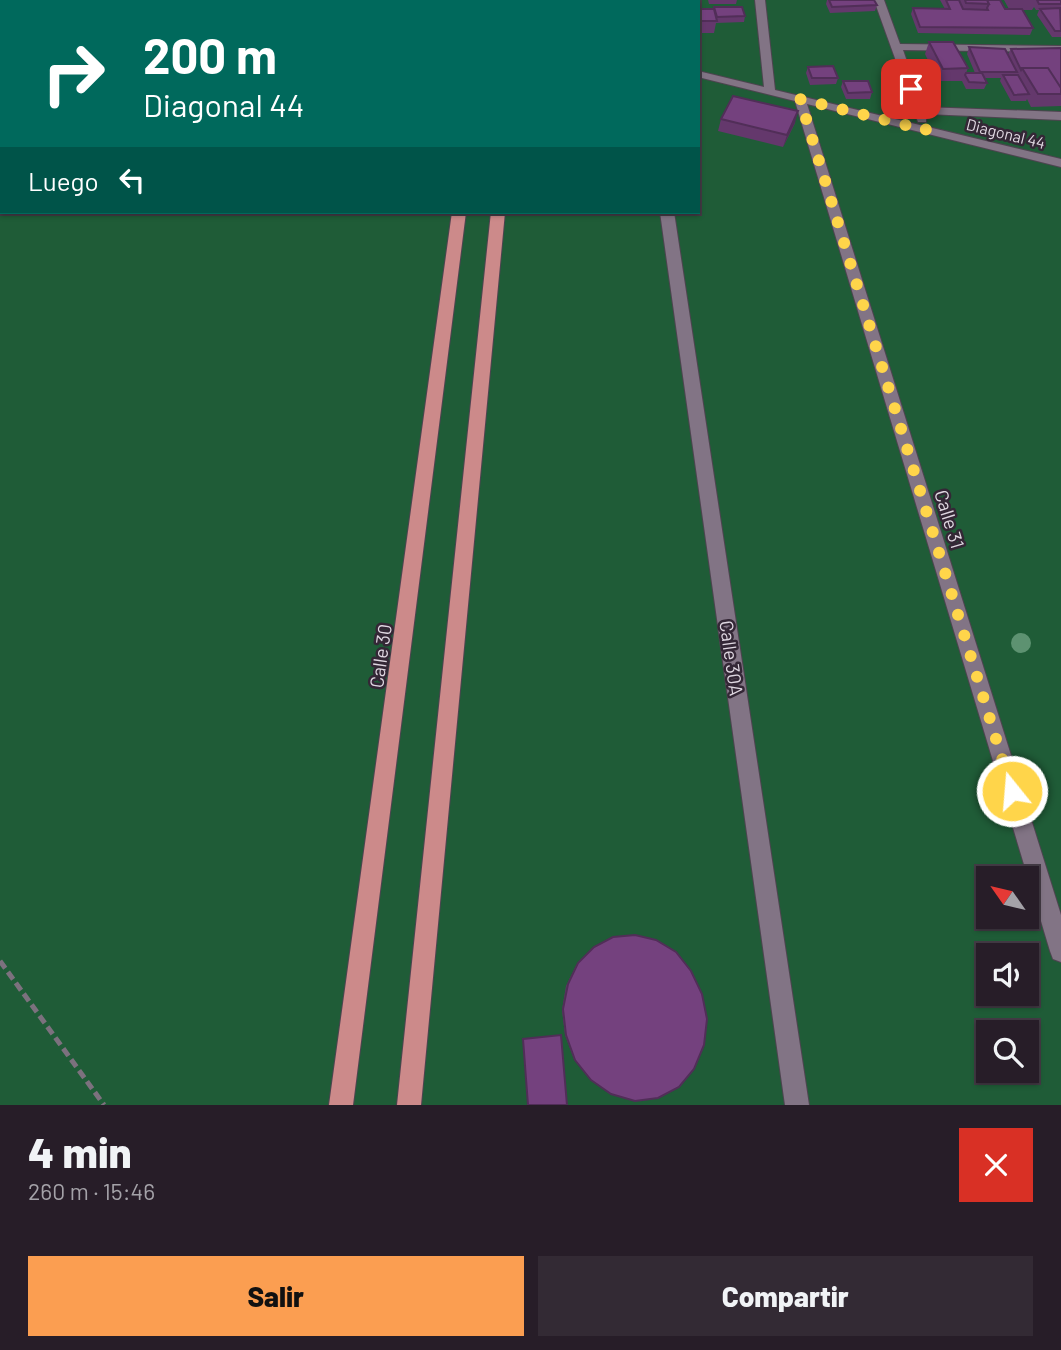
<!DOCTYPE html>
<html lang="es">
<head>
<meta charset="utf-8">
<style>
	body { margin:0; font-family:Barlow,sans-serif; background:#332a34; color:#f1f3f6; height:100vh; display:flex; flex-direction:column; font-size:26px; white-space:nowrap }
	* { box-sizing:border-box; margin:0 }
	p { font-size:23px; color:#a4a2a8 }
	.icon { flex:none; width:38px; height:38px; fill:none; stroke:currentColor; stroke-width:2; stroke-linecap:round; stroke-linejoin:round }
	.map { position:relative; height:1105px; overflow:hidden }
	.panel { display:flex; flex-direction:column; background:#271d28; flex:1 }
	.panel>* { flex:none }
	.guide { position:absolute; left:0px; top:0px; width:700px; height:214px; box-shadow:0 2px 5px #0004,0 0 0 2px #433b45; background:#00695c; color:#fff; overflow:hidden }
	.needle { width:46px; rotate:304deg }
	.tools { position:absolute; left:976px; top:866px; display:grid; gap:14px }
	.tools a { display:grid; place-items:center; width:63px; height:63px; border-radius:0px; background:#271d28; box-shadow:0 2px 5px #0004,0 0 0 2px #433b45; font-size:35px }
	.pin { position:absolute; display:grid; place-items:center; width:60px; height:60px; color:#fff; margin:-30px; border-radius:14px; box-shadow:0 4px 10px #0006 }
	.me { position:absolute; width:77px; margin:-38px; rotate:343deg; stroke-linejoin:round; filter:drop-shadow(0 0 5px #0008) }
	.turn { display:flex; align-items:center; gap:24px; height:147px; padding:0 28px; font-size:32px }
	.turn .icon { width:91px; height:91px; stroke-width:2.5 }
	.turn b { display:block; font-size:49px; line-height:60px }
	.then { display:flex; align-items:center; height:66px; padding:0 28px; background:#0003; gap:14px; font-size:26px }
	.round { display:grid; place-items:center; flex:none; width:74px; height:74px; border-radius:0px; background:#332a34 }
	.head { display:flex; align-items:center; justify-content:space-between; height:119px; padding:0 28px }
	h1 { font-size:42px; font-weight:800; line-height:52px }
	.action { display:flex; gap:14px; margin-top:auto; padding:14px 28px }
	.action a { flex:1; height:80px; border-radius:0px; background:#fb9e51; color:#111; font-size:28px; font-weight:800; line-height:80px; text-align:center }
	.action a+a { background:#332a34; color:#f1f3f6 }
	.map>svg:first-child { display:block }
	.green { fill:#1f5c37; fill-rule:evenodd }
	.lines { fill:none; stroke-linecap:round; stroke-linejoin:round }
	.minor-casing { stroke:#4e4450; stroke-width:2 }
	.major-casing { stroke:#4e4450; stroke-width:2 }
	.path { stroke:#7c717e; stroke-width:5; stroke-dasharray:9 4.5; stroke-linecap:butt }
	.minor { fill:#827485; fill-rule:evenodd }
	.major { fill:#cc8a8a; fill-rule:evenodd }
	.tree { fill:#5d9271 }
	.wall { fill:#64386c }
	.shaded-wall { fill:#512e58 }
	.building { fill:#74417e; stroke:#512e58; stroke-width:2 }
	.route { stroke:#ffd54a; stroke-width:12; stroke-dasharray:0 21.6 }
	.labels { text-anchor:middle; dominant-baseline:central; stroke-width:5; stroke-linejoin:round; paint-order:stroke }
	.far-street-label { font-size:16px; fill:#dfd7e1; stroke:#342736 }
	.street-label { font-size:19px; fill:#dfd7e1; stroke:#342736 }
</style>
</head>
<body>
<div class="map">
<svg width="1061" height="1105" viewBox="0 0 1061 1105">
	<rect width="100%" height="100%" fill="#342736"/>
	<path class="green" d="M0,0H1061V1105H0ZM2,2H698V212H2ZM989,878H1027V917H989ZM989,956H1027V994H989ZM989,1032H1027V1071H989Z"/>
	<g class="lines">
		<defs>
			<path id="minor" d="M128,0H139L140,2H129Z
				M399,0H410L411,2H400Z
				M634,0H644V2H634Z
				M755,0H765L775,90L1061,159V167L807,104L1061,915V962L1053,959L1050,951L795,101L698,77V71L764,87Z
				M874,0H884L900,44L1061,46V52L903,50L923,107L1061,112V120L926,114V122H918Z
				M0,52H2V60H0Z
				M660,212H674L809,1105H785Z"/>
			<path id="major" d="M482,0H492V2H482Z
				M515,0H525V2H515Z
				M2,123V131L0,132V124Z
				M452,212H466L353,1105H329Z
				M491,212H505L421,1105H397Z"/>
		</defs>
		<use href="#minor" class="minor-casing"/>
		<use href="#major" class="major-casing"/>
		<path class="path" d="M0,961L104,1105"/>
		<use href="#minor" class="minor"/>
		<use href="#major" class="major"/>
	</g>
	<circle class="tree" cx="1021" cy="643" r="10"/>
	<path class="wall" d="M708,0H737L736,4H709Z
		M827,0H874L877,5L875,11L830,13L826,4Z
		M940,0H1000L1005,9H1009L1004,0H1061V37H1052L1037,15L1039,10H1036L1034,7L1032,10H1023L1033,28L1030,35L918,33L911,14L913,8L945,9Z
		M714,7L745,16L744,22L716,23L714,33H698V9H714Z
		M929,42L968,68L966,73H975L967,54L969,47L1008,54L1011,49L1061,48V106L1031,107L1027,99L1026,101H1011L1000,81L1001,78H984L987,83L984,89H966L962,81H938L925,54Z
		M808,67L838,78L836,84L810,85L806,73Z
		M843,81L872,92L870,99H846L841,87Z
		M721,119L795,123L783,147L718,131Z
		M576,966L591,1080L574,1059L565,1035L562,1010L566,986Z"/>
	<path class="shaded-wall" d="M259,0H269L270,2H253Z
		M798,111L795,123L783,147L787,135Z"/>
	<path class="building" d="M194,0H259L253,2H188Z
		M419,0H454L453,2H412Z
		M829,0H874L877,5L832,7Z
		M946,0H959L963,9L988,10L987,8L989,4L987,0H1000L1005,9H1022L1033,28L920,27L913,8L950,9Z
		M965,0H987L989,4L966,3Z
		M1037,0H1061V4H1039Z
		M714,7H742L745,16L717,17Z
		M1060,8L1061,31H1055L1040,9Z
		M698,9H714L717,21H698Z
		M929,42H953L968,68L943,69Z
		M969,47L1005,49L1017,72H980Z
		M1061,48V88L1048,68H1022L1021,70L1011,49Z
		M833,66L838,78H812L808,67Z
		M1022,68H1048L1061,88V94H1038Z
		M966,73H982L987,83L969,82L965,75Z
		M1003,75H1018L1029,94L1014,95Z
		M843,81H868L872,92L848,93Z
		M733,96L798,111L787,135L721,119Z
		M635,935L656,940L676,952L691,971L702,994L707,1019L704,1045L694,1069L679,1087L658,1098L635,1101L611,1094L591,1080L575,1060L566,1035L563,1009L568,984L578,963L594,947L613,937Z
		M561,1035L567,1105H528L523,1039Z"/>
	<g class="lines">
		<path class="route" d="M911,89L926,130L800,99L1012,791"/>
	</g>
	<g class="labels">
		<g class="far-street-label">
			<text transform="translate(1006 133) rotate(14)">Diagonal 44</text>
		</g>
		<g class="street-label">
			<text transform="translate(950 519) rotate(73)">Calle 31</text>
			<text transform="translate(380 656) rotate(-82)">Calle 30</text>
			<text transform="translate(732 658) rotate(82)">Calle 30A</text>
		</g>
	</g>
</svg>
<div class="tools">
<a><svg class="needle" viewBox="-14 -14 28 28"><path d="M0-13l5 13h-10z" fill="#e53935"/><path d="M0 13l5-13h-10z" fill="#a4a2a8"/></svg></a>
<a><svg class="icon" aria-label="sound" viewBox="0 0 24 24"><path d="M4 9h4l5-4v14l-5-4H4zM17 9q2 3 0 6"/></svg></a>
<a><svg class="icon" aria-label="search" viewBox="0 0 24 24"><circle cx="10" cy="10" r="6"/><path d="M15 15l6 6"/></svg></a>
</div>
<div class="pin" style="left:911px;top:89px;background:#d93025"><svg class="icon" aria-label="arrive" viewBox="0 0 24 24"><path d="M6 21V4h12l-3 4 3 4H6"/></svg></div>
<svg class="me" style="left:1012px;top:791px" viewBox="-20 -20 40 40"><circle r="17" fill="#ffd54a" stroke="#fff" stroke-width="3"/><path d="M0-11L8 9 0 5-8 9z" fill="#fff"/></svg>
<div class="guide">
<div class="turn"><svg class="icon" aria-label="right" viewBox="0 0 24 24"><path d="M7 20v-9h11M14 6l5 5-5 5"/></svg><div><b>200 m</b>Diagonal 44</div></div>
<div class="then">Luego<svg class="icon" aria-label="left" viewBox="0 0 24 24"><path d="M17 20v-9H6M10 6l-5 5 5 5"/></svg></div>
</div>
</div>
<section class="panel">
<div class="head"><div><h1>4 min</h1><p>260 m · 15:46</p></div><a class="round" style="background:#d93025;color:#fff"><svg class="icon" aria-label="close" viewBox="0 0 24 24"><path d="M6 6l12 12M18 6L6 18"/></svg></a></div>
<div class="action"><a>Salir</a><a>Compartir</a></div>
</section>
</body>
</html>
